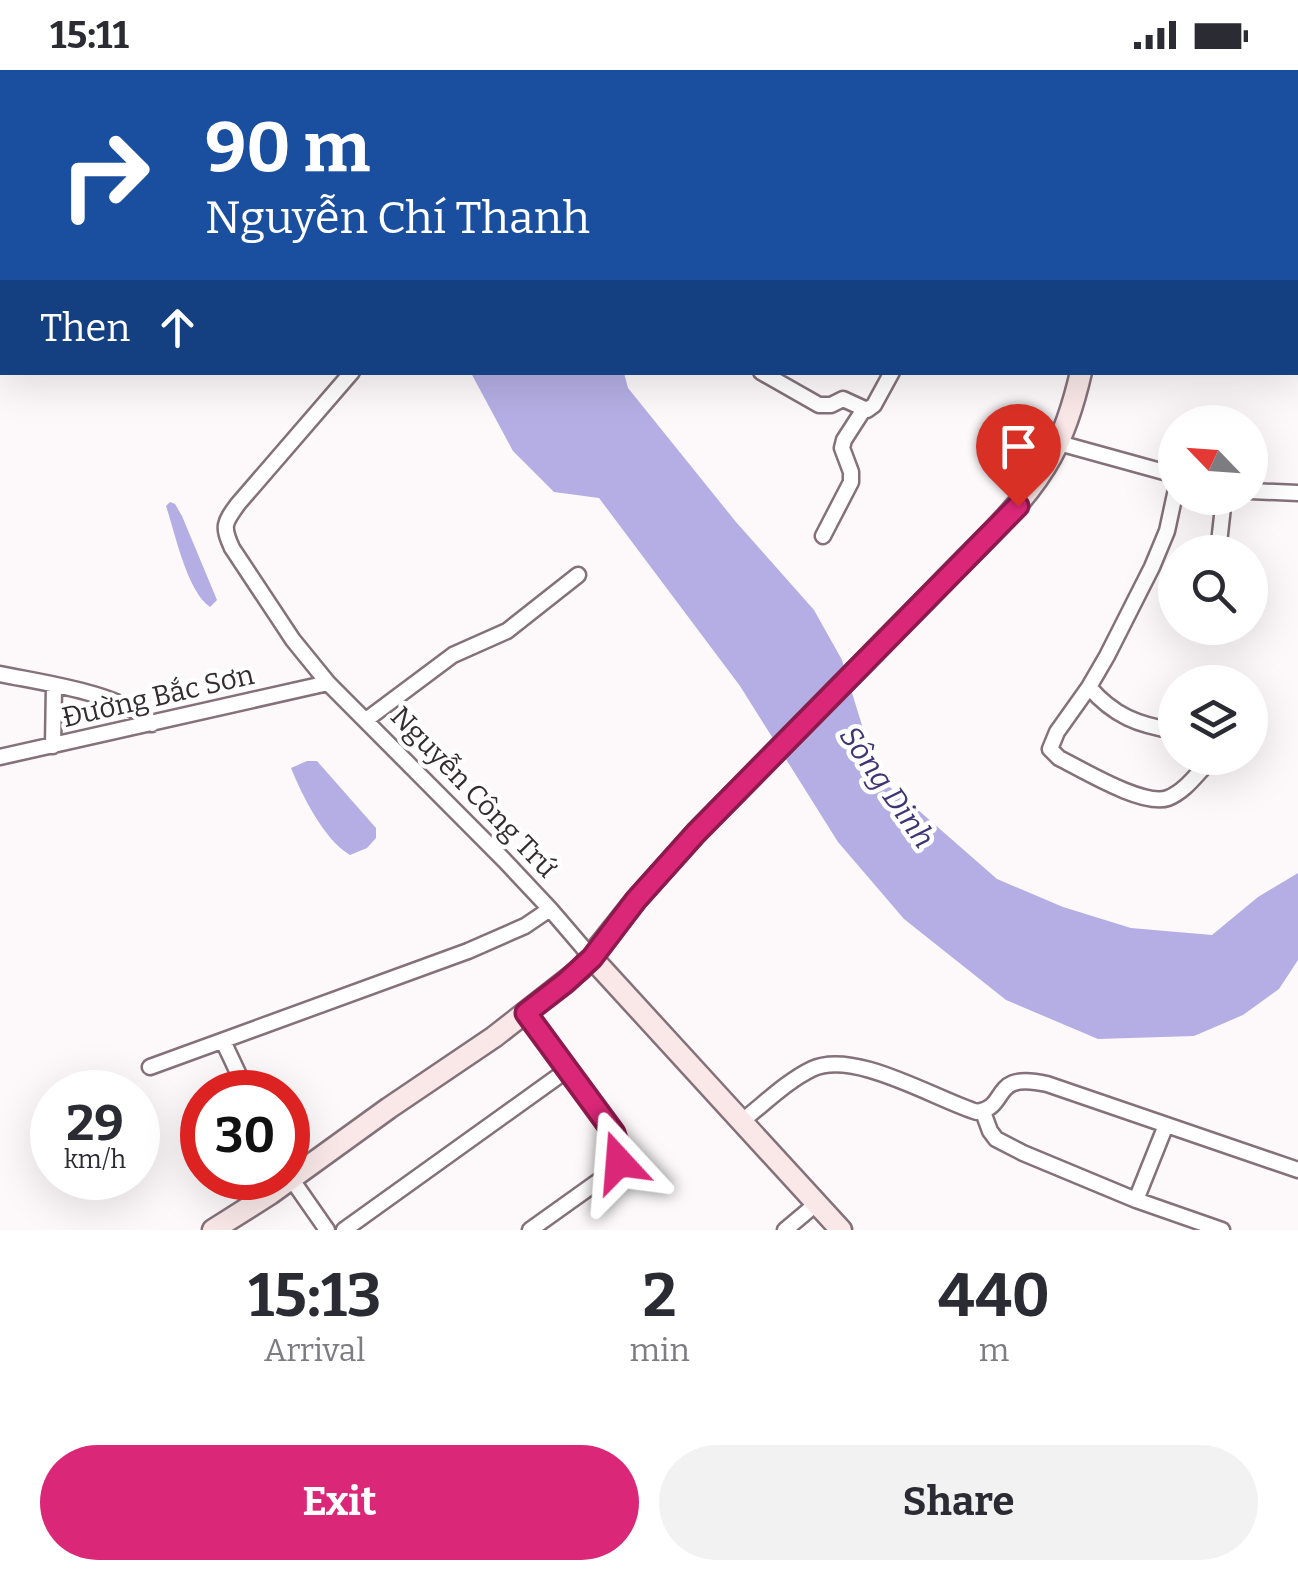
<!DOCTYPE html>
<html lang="en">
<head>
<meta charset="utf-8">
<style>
	body { margin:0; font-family:Bitter,serif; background:#f2f2f3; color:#2b2b33; height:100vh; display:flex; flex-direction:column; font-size:38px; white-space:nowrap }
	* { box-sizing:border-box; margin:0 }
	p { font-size:32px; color:#7c7c81 }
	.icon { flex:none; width:55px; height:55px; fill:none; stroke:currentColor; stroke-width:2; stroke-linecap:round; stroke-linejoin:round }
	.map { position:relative; height:1160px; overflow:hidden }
	.details { display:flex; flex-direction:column; background:#fff; flex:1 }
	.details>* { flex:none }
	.guide { position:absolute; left:0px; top:0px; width:1300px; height:305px; box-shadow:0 10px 40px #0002; background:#1a4fa0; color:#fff; overflow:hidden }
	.needle { width:65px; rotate:295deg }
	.fabs { position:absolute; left:1158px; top:335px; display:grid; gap:20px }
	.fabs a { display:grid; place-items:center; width:110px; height:110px; border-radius:50%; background:#fff; box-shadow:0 10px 40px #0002; font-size:50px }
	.speed { position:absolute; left:30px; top:1000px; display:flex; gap:20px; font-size:50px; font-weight:700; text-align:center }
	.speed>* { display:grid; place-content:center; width:130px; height:130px; border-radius:50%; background:#fff; box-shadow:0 10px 40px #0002; line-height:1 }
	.speed small { font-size:25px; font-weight:400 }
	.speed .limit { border:15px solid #d22; background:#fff; color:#111 }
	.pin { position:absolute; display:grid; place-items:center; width:85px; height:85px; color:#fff; margin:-102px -42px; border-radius:50% 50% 50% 0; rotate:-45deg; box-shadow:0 0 10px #0007 }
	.pin .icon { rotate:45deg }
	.me { position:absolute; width:110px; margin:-55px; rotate:341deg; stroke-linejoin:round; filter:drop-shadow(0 0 8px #0008) }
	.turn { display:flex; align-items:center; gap:35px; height:210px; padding:0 40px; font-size:45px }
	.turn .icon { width:130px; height:130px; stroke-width:2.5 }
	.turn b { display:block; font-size:70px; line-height:85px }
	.then { display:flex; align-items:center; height:95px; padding:0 40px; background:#0003; gap:20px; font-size:38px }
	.eta { display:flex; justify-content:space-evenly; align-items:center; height:170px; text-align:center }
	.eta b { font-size:60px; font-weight:700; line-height:70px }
	.primary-button { display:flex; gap:20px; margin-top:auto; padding:20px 40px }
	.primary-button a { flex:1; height:115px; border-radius:60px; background:#db2777; color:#fff; font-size:40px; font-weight:700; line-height:115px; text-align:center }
	.primary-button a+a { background:#f2f2f3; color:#2b2b33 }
	.status { display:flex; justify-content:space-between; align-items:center; height:70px; padding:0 50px; background:#fff; direction:ltr }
	.status svg { height:28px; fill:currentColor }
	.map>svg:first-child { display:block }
	.water { fill:#b4aee4 }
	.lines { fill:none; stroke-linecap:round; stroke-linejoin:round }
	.river { stroke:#b4aee4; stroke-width:25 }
	.street-casing { stroke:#84717a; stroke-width:19 }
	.secondary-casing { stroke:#84717a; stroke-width:25 }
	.street { stroke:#fff; stroke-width:14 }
	.secondary { stroke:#fae8e8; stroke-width:20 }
	.route-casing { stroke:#8e194d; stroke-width:25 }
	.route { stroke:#db2777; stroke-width:18 }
	.labels { text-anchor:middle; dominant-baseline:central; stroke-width:9; stroke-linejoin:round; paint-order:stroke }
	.street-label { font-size:28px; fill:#342c30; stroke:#fff }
	.water-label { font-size:30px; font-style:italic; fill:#403474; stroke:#fff }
</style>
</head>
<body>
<div class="status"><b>15:11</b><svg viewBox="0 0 49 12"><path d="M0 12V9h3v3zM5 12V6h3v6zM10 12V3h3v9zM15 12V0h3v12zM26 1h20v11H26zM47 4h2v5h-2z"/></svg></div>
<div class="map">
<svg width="1298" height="1160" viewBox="0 0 1298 1160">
	<rect width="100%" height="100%" fill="#fdf9fb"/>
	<path class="water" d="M471,303H624L628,318L736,452L814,540L842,590L868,675L875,707L901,725L997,809L1063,837L1131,858L1212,865L1258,827L1298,803V890L1279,919L1243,945L1194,966L1098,969L1006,930L904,849L838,772L740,616L599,428L554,422L513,381Z
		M170,432L175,434L182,446L217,530L210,537C187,521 175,463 166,436Z
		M307,691H317L376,758V768L367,778L350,785C324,770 302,725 291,698Z"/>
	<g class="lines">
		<path class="river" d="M316,0L319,2"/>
		<defs>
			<path id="street" d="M39,2L40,0
				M808,2L810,0
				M0,114H2
				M352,302L238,434C224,453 222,456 232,478L293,570L328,613L504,790L550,839L592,888
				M761,302L819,335H831L843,329L867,340L874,335L892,302
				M1059,373L1175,405
				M1250,421L1298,423
				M1175,424L1167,461L1152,497L1107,586L1089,617L1057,662L1050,679L1059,688C1083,700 1144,737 1168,728C1183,722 1193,709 1204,697
				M823,466L851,412V402L842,378L844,370L864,339
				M1218,482L1224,428
				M0,604C43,613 122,623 152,654
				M1089,617C1114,646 1138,655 1175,661
				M366,650L453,585L507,561L578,505
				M53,676L54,616
				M0,687L328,613
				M526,943L602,1045L614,1063L620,1081L619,1092L607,1105L530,1160
				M223,971L247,1022
				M150,997L468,881L525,856L550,839
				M983,1042L990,1061L996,1069L1023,1083L1136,1130L1222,1160
				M742,1051C764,1034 787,1011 812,999C854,979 935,1029 977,1042C1010,1037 989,1001 1047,1014L1298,1100
				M288,1104L327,1160
				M1136,1130L1166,1055
				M344,1160L567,1000
				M785,1160L816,1134"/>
			<path id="secondary" d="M853,0L856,2
				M1150,2L1151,0
				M592,888L841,1160
				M213,1160L270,1124L389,1038L494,967L581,899L636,830L696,763L996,458C1045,407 1065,372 1081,302"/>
		</defs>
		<use href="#street" class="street-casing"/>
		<use href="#secondary" class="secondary-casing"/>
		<use href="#street" class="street"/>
		<use href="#secondary" class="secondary"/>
	</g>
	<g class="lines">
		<defs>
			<path id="route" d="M619,1092L620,1081L614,1063L526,943L566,912L592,888L636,830L696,763L1018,436"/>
		</defs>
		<use href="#route" class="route-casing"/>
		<use href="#route" class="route"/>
	</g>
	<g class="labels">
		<g class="street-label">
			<text transform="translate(158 626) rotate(-13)">Đường Bắc Sơn</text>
			<text transform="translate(474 722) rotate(46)">Nguyễn Công Trứ</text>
		</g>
		<g class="water-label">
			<text transform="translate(887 717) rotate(55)">Sông Dinh</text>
		</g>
	</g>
</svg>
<div class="fabs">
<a><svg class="needle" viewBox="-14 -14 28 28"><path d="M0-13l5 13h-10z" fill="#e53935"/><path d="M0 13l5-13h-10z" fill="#7c7c81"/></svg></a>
<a><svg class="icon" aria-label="search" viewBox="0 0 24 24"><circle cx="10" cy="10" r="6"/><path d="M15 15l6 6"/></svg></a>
<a><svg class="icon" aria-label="layers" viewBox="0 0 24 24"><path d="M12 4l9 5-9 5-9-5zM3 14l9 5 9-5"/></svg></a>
</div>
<div class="speed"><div>29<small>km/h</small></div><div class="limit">30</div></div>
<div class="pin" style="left:1018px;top:436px;background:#d93025"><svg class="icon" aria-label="arrive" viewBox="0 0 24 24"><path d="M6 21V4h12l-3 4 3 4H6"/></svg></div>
<svg class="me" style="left:619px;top:1092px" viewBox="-20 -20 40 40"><path d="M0-17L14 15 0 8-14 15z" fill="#db2777" stroke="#fff" stroke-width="4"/></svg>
<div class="guide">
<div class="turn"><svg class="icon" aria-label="right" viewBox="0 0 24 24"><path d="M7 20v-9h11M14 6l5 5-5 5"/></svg><div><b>90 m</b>Nguyễn Chí Thanh</div></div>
<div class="then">Then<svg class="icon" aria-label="ahead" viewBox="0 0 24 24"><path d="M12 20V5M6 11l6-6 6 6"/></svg></div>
</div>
</div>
<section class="details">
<div class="eta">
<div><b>15:13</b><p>Arrival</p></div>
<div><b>2</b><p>min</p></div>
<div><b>440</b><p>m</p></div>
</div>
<div class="primary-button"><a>Exit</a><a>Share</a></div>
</section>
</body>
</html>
